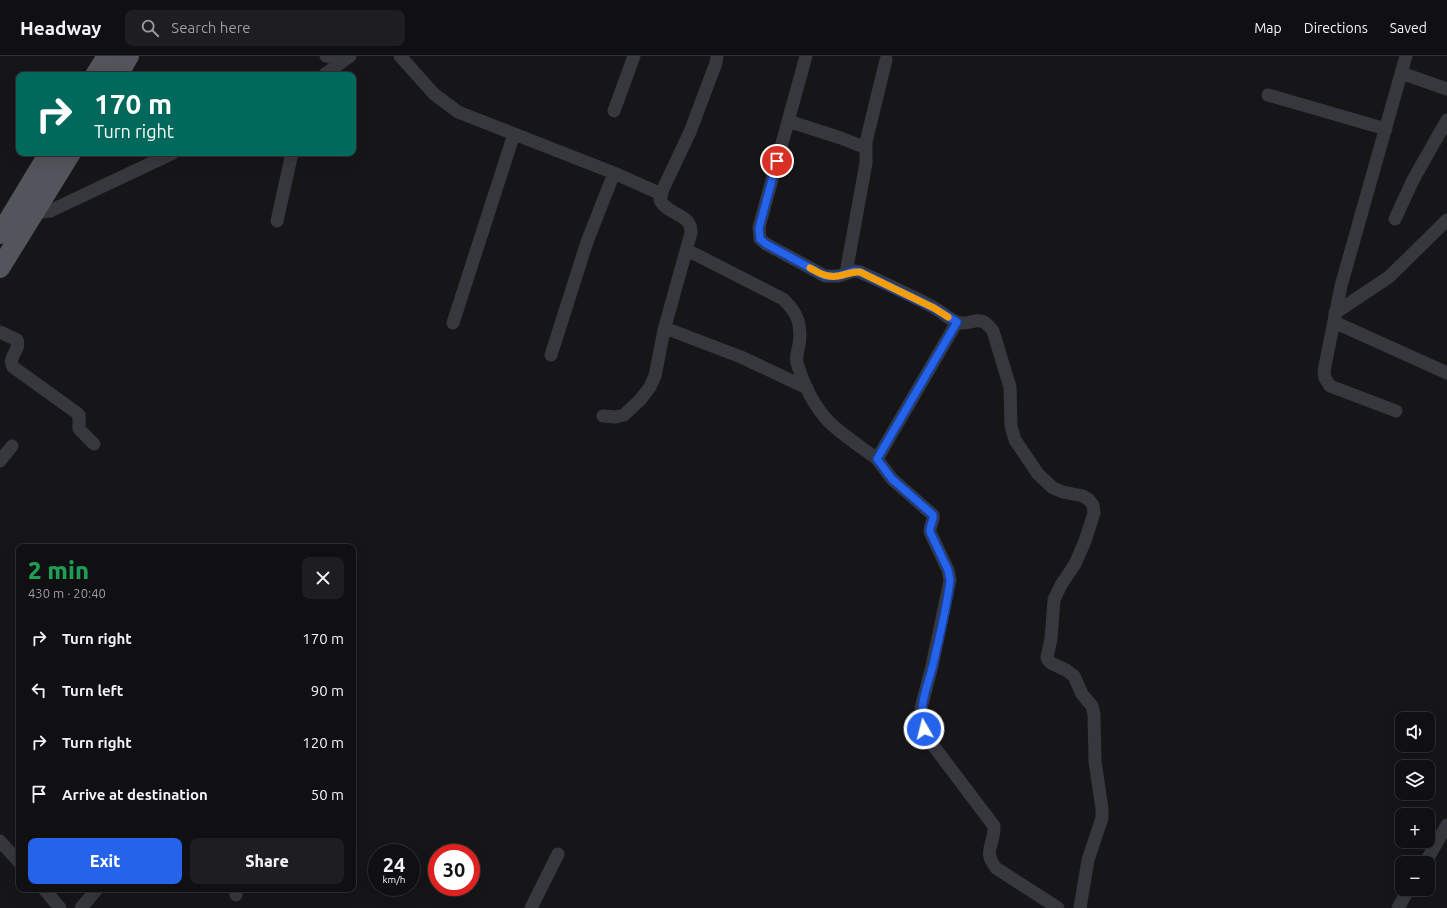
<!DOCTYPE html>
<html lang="en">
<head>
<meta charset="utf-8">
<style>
	body { margin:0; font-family:Ubuntu,sans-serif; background:#1e1e20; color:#f1f3f6; height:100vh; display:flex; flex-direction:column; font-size:15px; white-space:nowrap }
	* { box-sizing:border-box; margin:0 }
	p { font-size:13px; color:#9c9d9f }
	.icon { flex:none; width:22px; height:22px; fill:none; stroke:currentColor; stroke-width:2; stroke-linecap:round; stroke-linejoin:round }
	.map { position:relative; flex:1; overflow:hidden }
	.details { position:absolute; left:16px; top:488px; width:340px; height:348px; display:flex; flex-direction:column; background:#101012; border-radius:8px; box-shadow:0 4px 16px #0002,0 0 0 1px #303032 }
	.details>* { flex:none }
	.top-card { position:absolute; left:16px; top:16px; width:340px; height:84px; border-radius:8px; box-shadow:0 4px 16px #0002,0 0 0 1px #303032; background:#00695c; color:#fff; overflow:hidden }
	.fabs { position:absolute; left:1395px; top:656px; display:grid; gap:8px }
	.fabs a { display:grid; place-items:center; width:40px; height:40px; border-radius:8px; background:#101012; box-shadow:0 4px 16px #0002,0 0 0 1px #303032; font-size:20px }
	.speed { position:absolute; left:368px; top:788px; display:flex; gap:8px; font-size:20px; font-weight:700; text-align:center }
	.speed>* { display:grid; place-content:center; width:52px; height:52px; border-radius:50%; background:#101012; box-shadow:0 4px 16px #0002,0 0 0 1px #303032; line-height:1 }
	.speed small { font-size:10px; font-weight:400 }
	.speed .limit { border:6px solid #d22; background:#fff; color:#111 }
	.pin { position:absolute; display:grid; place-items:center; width:34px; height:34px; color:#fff; margin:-17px; border:2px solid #fff; border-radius:50%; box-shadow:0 1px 4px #0007 }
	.me { position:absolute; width:44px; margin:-22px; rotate:352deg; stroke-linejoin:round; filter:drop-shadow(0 0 3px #0008) }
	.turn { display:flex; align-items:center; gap:14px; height:84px; padding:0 12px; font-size:18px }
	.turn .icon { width:52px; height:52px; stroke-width:2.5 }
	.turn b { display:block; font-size:28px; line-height:34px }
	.round { display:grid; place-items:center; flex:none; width:42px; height:42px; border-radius:8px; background:#1e1e20 }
	.head { display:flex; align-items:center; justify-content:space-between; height:68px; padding:0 12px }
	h1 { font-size:24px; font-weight:800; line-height:30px; color:#1e9e55 }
	.primary-button { display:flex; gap:8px; margin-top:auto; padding:8px 12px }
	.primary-button a { flex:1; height:46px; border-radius:8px; background:#2563eb; color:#fff; font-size:16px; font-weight:800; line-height:46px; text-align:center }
	.primary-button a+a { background:#1e1e20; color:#f1f3f6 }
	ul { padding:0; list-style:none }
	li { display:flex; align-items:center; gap:12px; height:52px; padding:0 12px }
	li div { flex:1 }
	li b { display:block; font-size:15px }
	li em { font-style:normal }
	header { display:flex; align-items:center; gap:24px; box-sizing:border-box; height:56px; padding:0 20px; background:#101012; border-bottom:1px solid #303032 }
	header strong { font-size:19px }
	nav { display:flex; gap:22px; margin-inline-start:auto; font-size:14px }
	.search { width:280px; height:36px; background:#1e1e20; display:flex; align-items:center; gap:10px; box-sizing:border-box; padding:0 14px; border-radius:8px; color:#9c9d9f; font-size:15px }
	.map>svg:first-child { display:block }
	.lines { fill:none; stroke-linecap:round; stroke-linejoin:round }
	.minor { stroke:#37383d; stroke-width:13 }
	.primary { stroke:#53555c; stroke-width:20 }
	.route-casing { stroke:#184099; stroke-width:10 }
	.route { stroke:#2563eb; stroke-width:7 }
	.slow { stroke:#f59e0b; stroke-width:7 }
</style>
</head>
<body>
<header>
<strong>Headway</strong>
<div class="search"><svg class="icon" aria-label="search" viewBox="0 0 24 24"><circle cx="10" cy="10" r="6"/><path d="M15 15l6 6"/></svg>Search here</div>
<nav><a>Map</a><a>Directions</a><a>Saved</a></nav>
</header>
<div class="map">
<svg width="1447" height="852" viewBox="0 0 1447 852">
	<rect width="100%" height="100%" fill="#161618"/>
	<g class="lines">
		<path class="minor" d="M326,0L343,5
			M400,0L434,38L458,56L614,117L661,138
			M806,0L759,171L760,183L766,188L825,220H838L854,215L860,216C884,227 909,238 933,251C941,255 948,263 957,266C973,271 978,255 993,275L1010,331L1011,370L1015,384L1038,418L1053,432L1063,436L1083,440L1089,444L1093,449L1094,457L1085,485L1075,508L1061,529L1054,544L1051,583L1047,601L1048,604L1051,607L1066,614L1074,620L1082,638L1092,650L1094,658L1095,705L1102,753V762L1088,804L1080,852
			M1401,17L1447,33
			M324,19L350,0
			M1268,39L1386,73
			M614,55L634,0
			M788,65L841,82L866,92
			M31,154L35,157L50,155L173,97
			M1395,163L1413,124L1447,64
			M277,165L292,97
			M687,194L783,243C798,257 802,269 799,289C797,297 795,303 798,310C804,329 815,351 829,366C844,380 861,391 877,403L957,266
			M846,217L866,107V86L886,4
			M1335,257L1389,221L1447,164
			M1334,266L1447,317
			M453,267L514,78
			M665,272L741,301L807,332
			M0,276L17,284C21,295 7,300 13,311L77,357L79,359V373L94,388
			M551,299L587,186L614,117
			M1396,355L1330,330L1325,322L1324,315L1341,230L1406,0
			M603,360L616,361L624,359L640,344L650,331L655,320L664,274L691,177C692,157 668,160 660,144L663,133L690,76L716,7L717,0
			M877,403L892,423L933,459C935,465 929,469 930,476L948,514L950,524L932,610L921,652L922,662L924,673L929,684L994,770C995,789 982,794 996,812L1058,852
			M0,405L12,390
			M0,785L19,806
			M1425,807L1447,769
			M44,833L60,852
			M236,839V833
			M81,852L97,833
			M531,852L558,798
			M1398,852L1409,833"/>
		<path class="primary" d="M95,19L107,0
			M118,19L129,0
			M0,178L49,97
			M0,212L71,97"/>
	</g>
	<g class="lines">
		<defs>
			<path id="route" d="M777,105L759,172L760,183L766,188L825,220H838L854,215L860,216L934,252L957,266L877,403L892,423L933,459C934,465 929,469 930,476L948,514L950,524C947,552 939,581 933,609C927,632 918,649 924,673"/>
		</defs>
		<use href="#route" class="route-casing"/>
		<use href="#route" class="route"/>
		<path class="slow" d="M810,212C819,217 827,222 838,220C846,219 852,215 860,216L934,252L948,261"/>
	</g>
</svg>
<div class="fabs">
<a><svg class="icon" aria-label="sound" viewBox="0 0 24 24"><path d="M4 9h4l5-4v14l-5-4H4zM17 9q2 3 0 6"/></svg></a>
<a><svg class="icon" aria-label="layers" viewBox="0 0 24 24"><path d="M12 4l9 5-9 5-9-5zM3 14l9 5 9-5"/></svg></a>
<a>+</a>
<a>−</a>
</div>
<div class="speed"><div>24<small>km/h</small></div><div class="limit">30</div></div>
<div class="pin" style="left:777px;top:105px;background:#d93025"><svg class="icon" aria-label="arrive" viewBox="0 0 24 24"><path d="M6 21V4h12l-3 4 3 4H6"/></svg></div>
<svg class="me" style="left:924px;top:673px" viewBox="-20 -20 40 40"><circle r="17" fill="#2563eb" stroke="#fff" stroke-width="3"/><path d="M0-11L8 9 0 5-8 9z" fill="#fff"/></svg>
<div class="top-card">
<div class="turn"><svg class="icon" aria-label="right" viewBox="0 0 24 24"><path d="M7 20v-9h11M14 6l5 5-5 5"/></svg><div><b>170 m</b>Turn right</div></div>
</div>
<section class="details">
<div class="head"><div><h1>2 min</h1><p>430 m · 20:40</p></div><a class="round"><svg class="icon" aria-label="close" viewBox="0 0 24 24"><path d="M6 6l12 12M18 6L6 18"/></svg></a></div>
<ul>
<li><svg class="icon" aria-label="right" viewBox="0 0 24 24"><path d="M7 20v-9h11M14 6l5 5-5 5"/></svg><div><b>Turn right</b></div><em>170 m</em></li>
<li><svg class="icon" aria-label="left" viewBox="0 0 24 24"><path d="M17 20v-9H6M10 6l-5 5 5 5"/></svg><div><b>Turn left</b></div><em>90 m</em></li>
<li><svg class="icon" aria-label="right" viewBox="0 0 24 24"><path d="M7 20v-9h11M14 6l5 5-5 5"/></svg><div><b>Turn right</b></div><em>120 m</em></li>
<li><svg class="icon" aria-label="arrive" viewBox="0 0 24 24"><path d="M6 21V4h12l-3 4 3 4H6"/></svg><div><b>Arrive at destination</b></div><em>50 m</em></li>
</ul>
<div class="primary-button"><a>Exit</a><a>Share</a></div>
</section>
</div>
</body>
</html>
